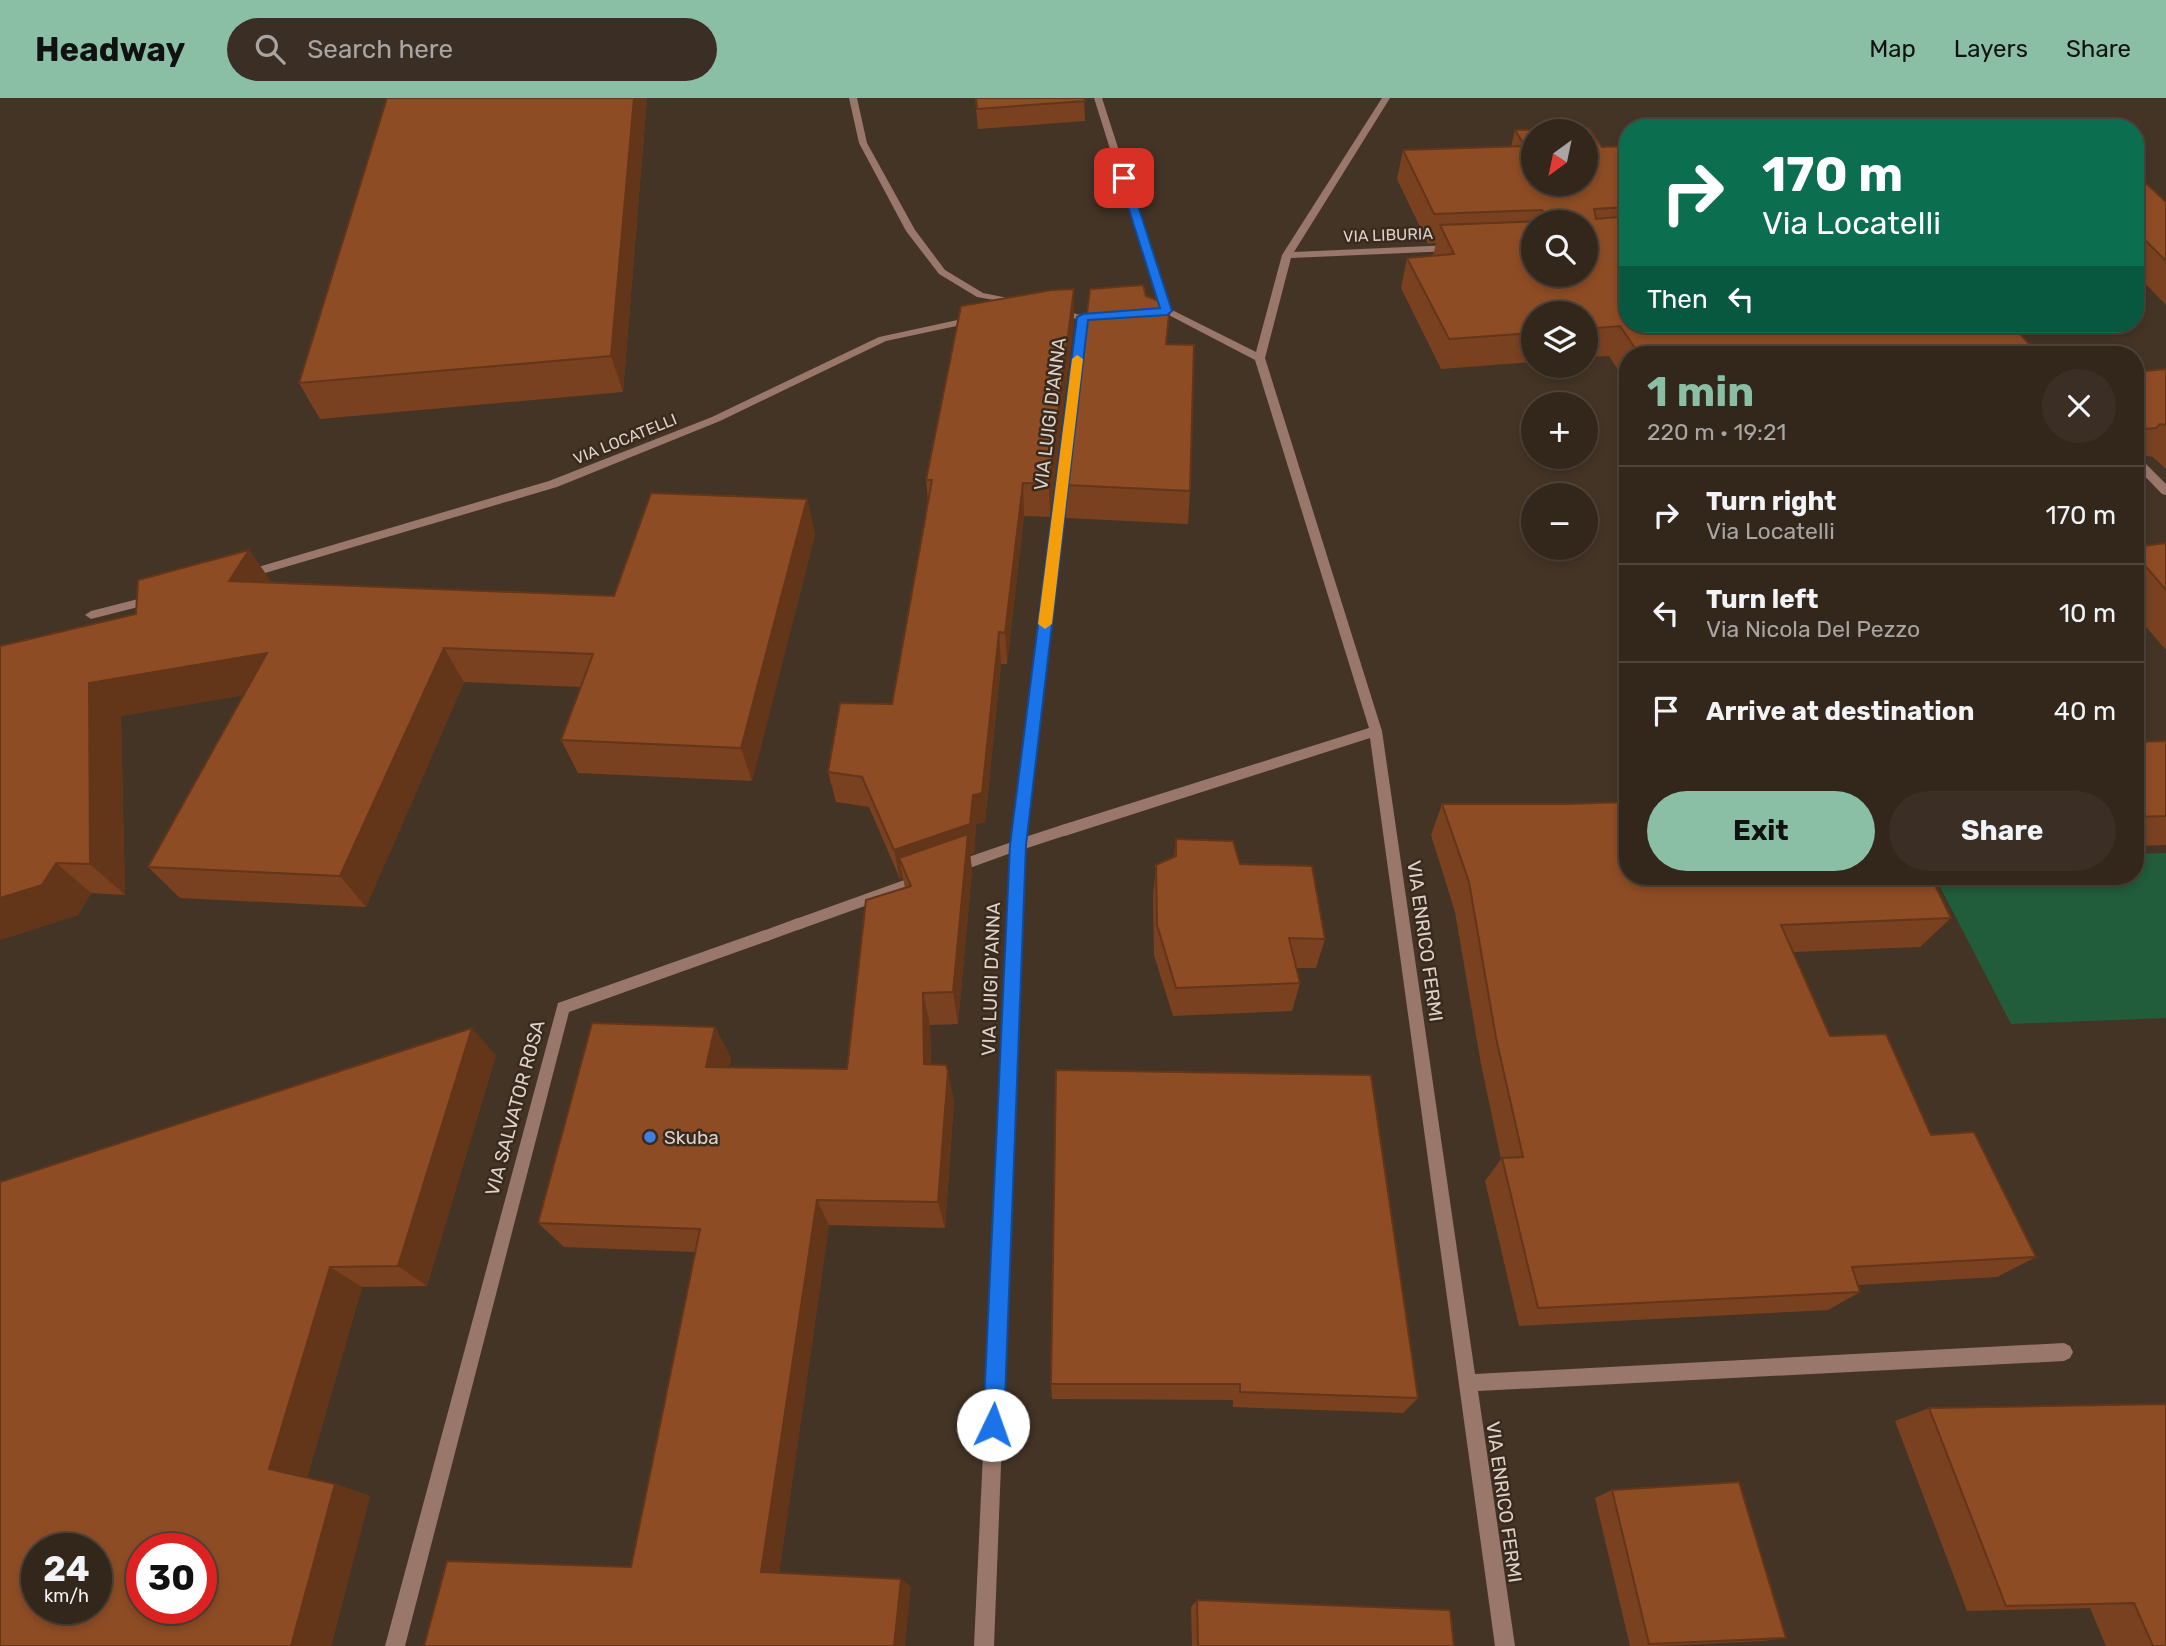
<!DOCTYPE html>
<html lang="en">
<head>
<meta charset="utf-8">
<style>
	body { margin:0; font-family:Rubik,sans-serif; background:#3b2f25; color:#f1f3f6; height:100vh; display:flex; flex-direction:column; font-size:26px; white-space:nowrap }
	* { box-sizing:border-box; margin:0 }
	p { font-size:23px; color:#a9a5a3 }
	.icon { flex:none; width:38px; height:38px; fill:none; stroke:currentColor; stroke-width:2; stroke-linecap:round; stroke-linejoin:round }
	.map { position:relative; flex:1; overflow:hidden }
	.panel { position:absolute; left:1619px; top:248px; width:525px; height:539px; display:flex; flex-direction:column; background:#33271c; border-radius:28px; box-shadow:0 4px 10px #0003,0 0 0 2px #4e443b }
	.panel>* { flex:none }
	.top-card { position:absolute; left:1619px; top:21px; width:525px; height:214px; border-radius:28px; box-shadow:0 4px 10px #0003,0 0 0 2px #4e443b; background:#0b6e4f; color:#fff; overflow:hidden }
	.needle { width:46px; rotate:213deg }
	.fabs { position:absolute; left:1521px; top:21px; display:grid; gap:14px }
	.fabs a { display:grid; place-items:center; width:77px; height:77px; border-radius:50%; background:#33271c; box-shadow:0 4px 10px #0003,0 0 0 2px #4e443b; font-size:35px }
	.speed { position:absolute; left:21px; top:1435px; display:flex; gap:14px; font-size:35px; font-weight:700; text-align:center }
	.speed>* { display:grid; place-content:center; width:91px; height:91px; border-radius:50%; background:#33271c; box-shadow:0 4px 10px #0003,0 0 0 2px #4e443b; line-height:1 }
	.speed small { font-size:18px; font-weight:400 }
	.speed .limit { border:10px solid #d22; background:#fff; color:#111 }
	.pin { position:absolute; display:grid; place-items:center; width:60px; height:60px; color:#fff; margin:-30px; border-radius:14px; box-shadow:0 4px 10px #0006 }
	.me { position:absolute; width:77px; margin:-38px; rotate:3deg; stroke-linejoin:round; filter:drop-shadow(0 0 5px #0008) }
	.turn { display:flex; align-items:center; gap:24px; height:147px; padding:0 28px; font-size:32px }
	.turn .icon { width:91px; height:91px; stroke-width:2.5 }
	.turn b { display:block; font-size:49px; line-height:60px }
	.then { display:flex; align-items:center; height:66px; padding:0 28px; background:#0003; gap:14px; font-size:26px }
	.round { display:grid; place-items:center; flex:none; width:74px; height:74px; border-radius:37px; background:#3b2f25 }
	.summary { display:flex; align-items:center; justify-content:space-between; height:119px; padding:0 28px }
	h1 { font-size:42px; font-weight:700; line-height:52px; color:#8abfa5 }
	.button { display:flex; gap:14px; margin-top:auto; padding:14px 28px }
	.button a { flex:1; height:80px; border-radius:42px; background:#8abfa5; color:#111; font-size:28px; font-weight:700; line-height:80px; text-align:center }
	.button a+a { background:#3b2f25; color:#f1f3f6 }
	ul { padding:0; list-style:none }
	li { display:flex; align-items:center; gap:21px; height:98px; padding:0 28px; border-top:2px solid #4e443b }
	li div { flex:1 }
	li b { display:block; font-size:26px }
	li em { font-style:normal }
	header { display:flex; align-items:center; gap:42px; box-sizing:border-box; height:98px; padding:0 35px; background:#8abfa5; color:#111 }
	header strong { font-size:33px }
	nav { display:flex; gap:38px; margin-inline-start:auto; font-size:24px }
	.search { width:490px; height:63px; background:#3b2f25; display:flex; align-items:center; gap:18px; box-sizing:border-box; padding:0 24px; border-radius:38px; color:#a9a5a3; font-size:26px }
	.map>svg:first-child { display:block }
	.green { fill:#215c3b }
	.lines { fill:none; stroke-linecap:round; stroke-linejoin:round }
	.pedestrian { fill:#99776a; fill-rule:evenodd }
	.minor { fill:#99776a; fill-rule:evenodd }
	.wall { fill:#79411f }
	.shaded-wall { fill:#633519 }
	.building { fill:#8d4c24; stroke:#633519; stroke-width:2; fill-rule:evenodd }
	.route { fill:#1a73e8; stroke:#114b97; stroke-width:2 }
	.slow { fill:#f59e0b }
	.shop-dot { fill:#3f7fe0; stroke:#392a1d; stroke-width:2.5 }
	.labels { text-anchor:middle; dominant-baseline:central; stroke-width:5; stroke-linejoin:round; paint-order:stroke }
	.far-street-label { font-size:16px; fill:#dcd2c9; stroke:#392a1d }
	.street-label { font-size:19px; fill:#dcd2c9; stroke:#392a1d }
	.poi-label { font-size:19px; fill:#dcd2c9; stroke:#392a1d; text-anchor:start }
</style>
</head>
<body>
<header>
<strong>Headway</strong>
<div class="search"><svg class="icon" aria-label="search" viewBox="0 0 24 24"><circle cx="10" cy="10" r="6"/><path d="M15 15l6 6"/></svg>Search here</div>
<nav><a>Map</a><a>Layers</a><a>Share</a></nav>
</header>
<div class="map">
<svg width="2166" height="1548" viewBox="0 0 2166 1548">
	<rect width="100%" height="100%" fill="#443426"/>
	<path class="green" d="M2166,755V920L2011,926L1935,779H2135V756Z"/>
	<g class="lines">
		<path class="pedestrian" d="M1065,726L1070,728L1072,732L1070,736L1018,753L1013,751L1011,747L1013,743Z
			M798,820L803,822L805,826L803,830L765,844L760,842L758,838L760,834Z"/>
		<path class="minor" d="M849,0H857L867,45L915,132L945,172L983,195L1023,203V207L977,199L939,176L906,133L859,45Z
			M1094,0H1102L1170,211L1256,254L1282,157L1382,0H1390L1294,154L1451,147L1456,150L1451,153L1291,160L1265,260L1382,633L1475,1276L2064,1245L2070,1248L2073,1254L2070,1260L2064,1263L1478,1293L1515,1548H1495L1370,640L1065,738L1060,736L1058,732L1060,728L1065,726L1369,630L1255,262L1161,213Z
			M1056,210L1087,219L1025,747L994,1548H974L1011,755L953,776L948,774L946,770L948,766L1012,744L1077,221L1053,215V211Z
			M976,218L980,219V223L886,243L720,323L557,389L245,481L239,477L241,474L549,383L712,319L879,239Z
			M2135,358L2139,359L2166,386V397L2162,396L2135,368Z
			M154,497L160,501L158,504L91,521L85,517L91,513Z
			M921,776L926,778L928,782L926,786L798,832L793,830L791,826L793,822Z
			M765,832L770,834L772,838L770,842L569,914L405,1548H385L558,905Z"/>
	</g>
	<path class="wall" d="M647,0L623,294L320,321L299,285Z
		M975,0H1084L1085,23L978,31Z
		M1515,32L1602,49L1628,48V226L2039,257H1628V282L1625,283L1609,258L1586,259V215H1533V264L1441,271L1401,190L1407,160L1433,158L1436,145L1428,146L1397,81L1403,52L1511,49Z
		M2135,75L2166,104V207L2135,175Z
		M1074,191V225L1050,419L1024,418L1007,566H1001L985,724L976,726L974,755L970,756L972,772L958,926L930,927L931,966L954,1002L945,1130L829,1127L779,1475L901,1481L911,1489L631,1469L695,1154L564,1149L538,1125L715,929L731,960L729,969L847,971L905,790L903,780L900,781L869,709L836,704L828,674L892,606L928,403L926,382Z
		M1146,198L1167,246L1190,393L1188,426L1066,420V387Z
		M2166,271V371L2153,359L2136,356L2135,357V274Z
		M807,401L815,436L752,683L578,675L561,642L581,589L464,584L366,809L180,800L148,769L244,597L121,618L125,797L91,795L78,817L0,842L136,516L249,452L272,485L614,498Z
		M2166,445V552L2135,516V449Z
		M2166,643V747L2135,748V644Z
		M1442,706L1951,820L1920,849L1793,854L1830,938L1931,1037L2036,1159L1997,1179L1858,1187L1860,1194L1828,1212L1519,1228L1485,1083L1501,1061L1481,966L1455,814L1431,737Z
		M1176,741L1240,766L1325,841L1316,870H1297L1300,885L1292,913L1173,918L1154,857L1153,798L1156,767L1174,758Z
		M496,957L427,1188L362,1189L307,1380L335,1386L370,1398L331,1548H0Z
		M1371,977L1418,1300L1403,1315L1233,1309V1302L1052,1301L1051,1286Z
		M2166,1306V1548H2106L2090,1510L1967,1513L1895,1323L1929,1310Z
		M1612,1392L1786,1540L1762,1543L1659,1548H1630L1595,1400Z
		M1197,1502L1454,1548H1192L1191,1509Z"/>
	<path class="shaded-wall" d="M634,0H647L623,294L611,258Z
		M1074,191V225L1050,419L1049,386Z
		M1023,385L1024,418L1007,566L1005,535Z
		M807,401L815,436L752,683L741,650Z
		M249,452L273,486L229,483Z
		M999,534L1001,566L985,724L976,726L974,755L970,756L972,772L958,926L953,894L966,758L899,760L903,780L900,781L894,752L973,697Z
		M444,550L464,584L366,809L340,778Z
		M267,555L292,589L121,618L125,797L90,766L89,585Z
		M56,765L91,795L78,817L0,842V800Z
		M923,895L930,927L931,996L924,966Z
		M715,929L731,960L723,999L706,969Z
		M472,930L496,957L427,1188L398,1168Z
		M948,973L954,1002L945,1130L938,1104Z
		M817,1102L829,1127L778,1483L761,1474Z
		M330,1169L362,1189L306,1384L269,1371Z
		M335,1386L370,1398L331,1548H291Z
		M901,1481L911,1489L905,1548H894Z"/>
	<path class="building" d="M387,0H634L611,258L299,285Z
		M976,0H1084L1085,3L977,11Z
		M1589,30L1602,49L1628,48V109L1594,111L1596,121L1628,118V226H2011L2039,257H1868L1863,251H1791L1790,247L1637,253L1620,228L1586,231V215H1533V235L1449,241L1407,160L1454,156L1440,127L1542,123L1544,115L1542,112L1434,116L1403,52L1525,48L1515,32ZM1533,33H1586V86H1533ZM1533,124H1586V177H1533Z
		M2135,75L2166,104V163L2135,132Z
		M1143,187L1146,198L1170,207L1166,246L1194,247L1190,393L1066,387L1090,191Z
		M1074,191L1049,386L1023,385L1005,535L999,534L982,695L973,697L970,726L894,752L862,679L828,674L840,605L892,606L932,382H926L961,208L1052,192Z
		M2166,271V327L2160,326L2156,330L2135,332V274Z
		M651,395L807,401L741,650L561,642L593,556L444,550L340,778L148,769L267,555L89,585L90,766L56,765L42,787L0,800V548L136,516L138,482L249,452L229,483L614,498Z
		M2166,445V492L2135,456V449Z
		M2166,643V718L2135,719V644Z
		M1628,704V779H1931L1951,820L1781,827L1830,938L1886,936L1931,1037L1974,1034L2036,1159L1852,1169L1860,1194L1538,1210L1502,1060L1523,1059L1496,940L1469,784L1442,706H1564Z
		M968,736L953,894L923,895L924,966L946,967L948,973L938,1104L817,1102L761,1474L901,1481L894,1548H424L447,1463L631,1469L700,1131L538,1125L592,925L715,929L706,969L847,971L866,802L911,788L899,760Z
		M1176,741L1233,743L1240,766L1312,768L1325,841L1289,840L1300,885L1176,890L1157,827L1156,767L1176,758Z
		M472,930L398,1168L330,1169L269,1371L335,1386L291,1548H0V1084ZM37,1451H96V1510H37ZM142,1451H201V1510H142Z
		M1056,972L1371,977L1418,1300L1240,1294V1286H1051Z
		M2166,1306V1548H2153L2134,1505L2006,1508L1929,1310Z
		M1739,1384L1786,1540L1649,1546L1612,1392Z
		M1197,1502L1450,1512L1454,1548H1198Z"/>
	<path class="route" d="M1124,77L1129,80L1172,213L1167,217L1088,222L1026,747L1004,1327L1001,1334L993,1337L986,1334L983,1327L1010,747L1077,219L1083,216L1160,210L1119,80Z"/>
	<path class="slow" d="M1077,257L1083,261L1052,526L1045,531L1038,526L1072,261Z"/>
	<circle class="shop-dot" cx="650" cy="1039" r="7"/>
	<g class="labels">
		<g class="far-street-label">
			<text transform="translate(1388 137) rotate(-2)">VIA LIBURIA</text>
			<text transform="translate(625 341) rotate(-22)">VIA LOCATELLI</text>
		</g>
		<g class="street-label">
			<text transform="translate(1050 316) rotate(-83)">VIA LUIGI D'ANNA</text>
			<text transform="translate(1425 843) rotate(82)">VIA ENRICO FERMI</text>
			<text transform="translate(991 881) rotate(-88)">VIA LUIGI D'ANNA</text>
			<text transform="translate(515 1010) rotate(-75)">VIA SALVATOR ROSA</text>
			<text transform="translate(1504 1404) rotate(82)">VIA ENRICO FERMI</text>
		</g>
		<g class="poi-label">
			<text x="664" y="1039">Skuba</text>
		</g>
	</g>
</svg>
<div class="fabs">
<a><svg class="needle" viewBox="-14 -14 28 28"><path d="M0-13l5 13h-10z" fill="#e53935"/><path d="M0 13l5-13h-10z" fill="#a9a5a3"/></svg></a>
<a><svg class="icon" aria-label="search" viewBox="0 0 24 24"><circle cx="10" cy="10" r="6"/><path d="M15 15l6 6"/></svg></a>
<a><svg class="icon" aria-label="layers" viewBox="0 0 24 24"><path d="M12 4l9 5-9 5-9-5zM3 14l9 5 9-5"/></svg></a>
<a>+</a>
<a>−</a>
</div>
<div class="speed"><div>24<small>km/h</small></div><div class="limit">30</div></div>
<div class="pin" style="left:1124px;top:80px;background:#d93025"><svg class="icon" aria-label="arrive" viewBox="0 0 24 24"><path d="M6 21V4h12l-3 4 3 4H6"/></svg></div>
<svg class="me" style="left:993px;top:1327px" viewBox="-20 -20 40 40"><circle r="19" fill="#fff"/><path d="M0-13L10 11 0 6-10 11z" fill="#1a73e8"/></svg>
<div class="top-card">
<div class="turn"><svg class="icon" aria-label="right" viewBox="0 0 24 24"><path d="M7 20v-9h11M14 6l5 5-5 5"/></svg><div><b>170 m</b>Via Locatelli</div></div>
<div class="then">Then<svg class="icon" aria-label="left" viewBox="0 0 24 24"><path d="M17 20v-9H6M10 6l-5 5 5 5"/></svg></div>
</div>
<section class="panel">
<div class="summary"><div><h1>1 min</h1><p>220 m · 19:21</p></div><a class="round"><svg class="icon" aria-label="close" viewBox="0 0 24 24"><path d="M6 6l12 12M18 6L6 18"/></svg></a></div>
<ul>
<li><svg class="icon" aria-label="right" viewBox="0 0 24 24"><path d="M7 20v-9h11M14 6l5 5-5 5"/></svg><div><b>Turn right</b><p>Via Locatelli</p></div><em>170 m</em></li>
<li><svg class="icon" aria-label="left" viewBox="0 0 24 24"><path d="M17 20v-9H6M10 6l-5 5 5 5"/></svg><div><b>Turn left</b><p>Via Nicola Del Pezzo</p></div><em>10 m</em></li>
<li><svg class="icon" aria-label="arrive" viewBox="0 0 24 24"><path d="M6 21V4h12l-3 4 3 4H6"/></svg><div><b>Arrive at destination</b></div><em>40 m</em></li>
</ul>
<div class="button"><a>Exit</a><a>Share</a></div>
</section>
</div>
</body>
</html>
